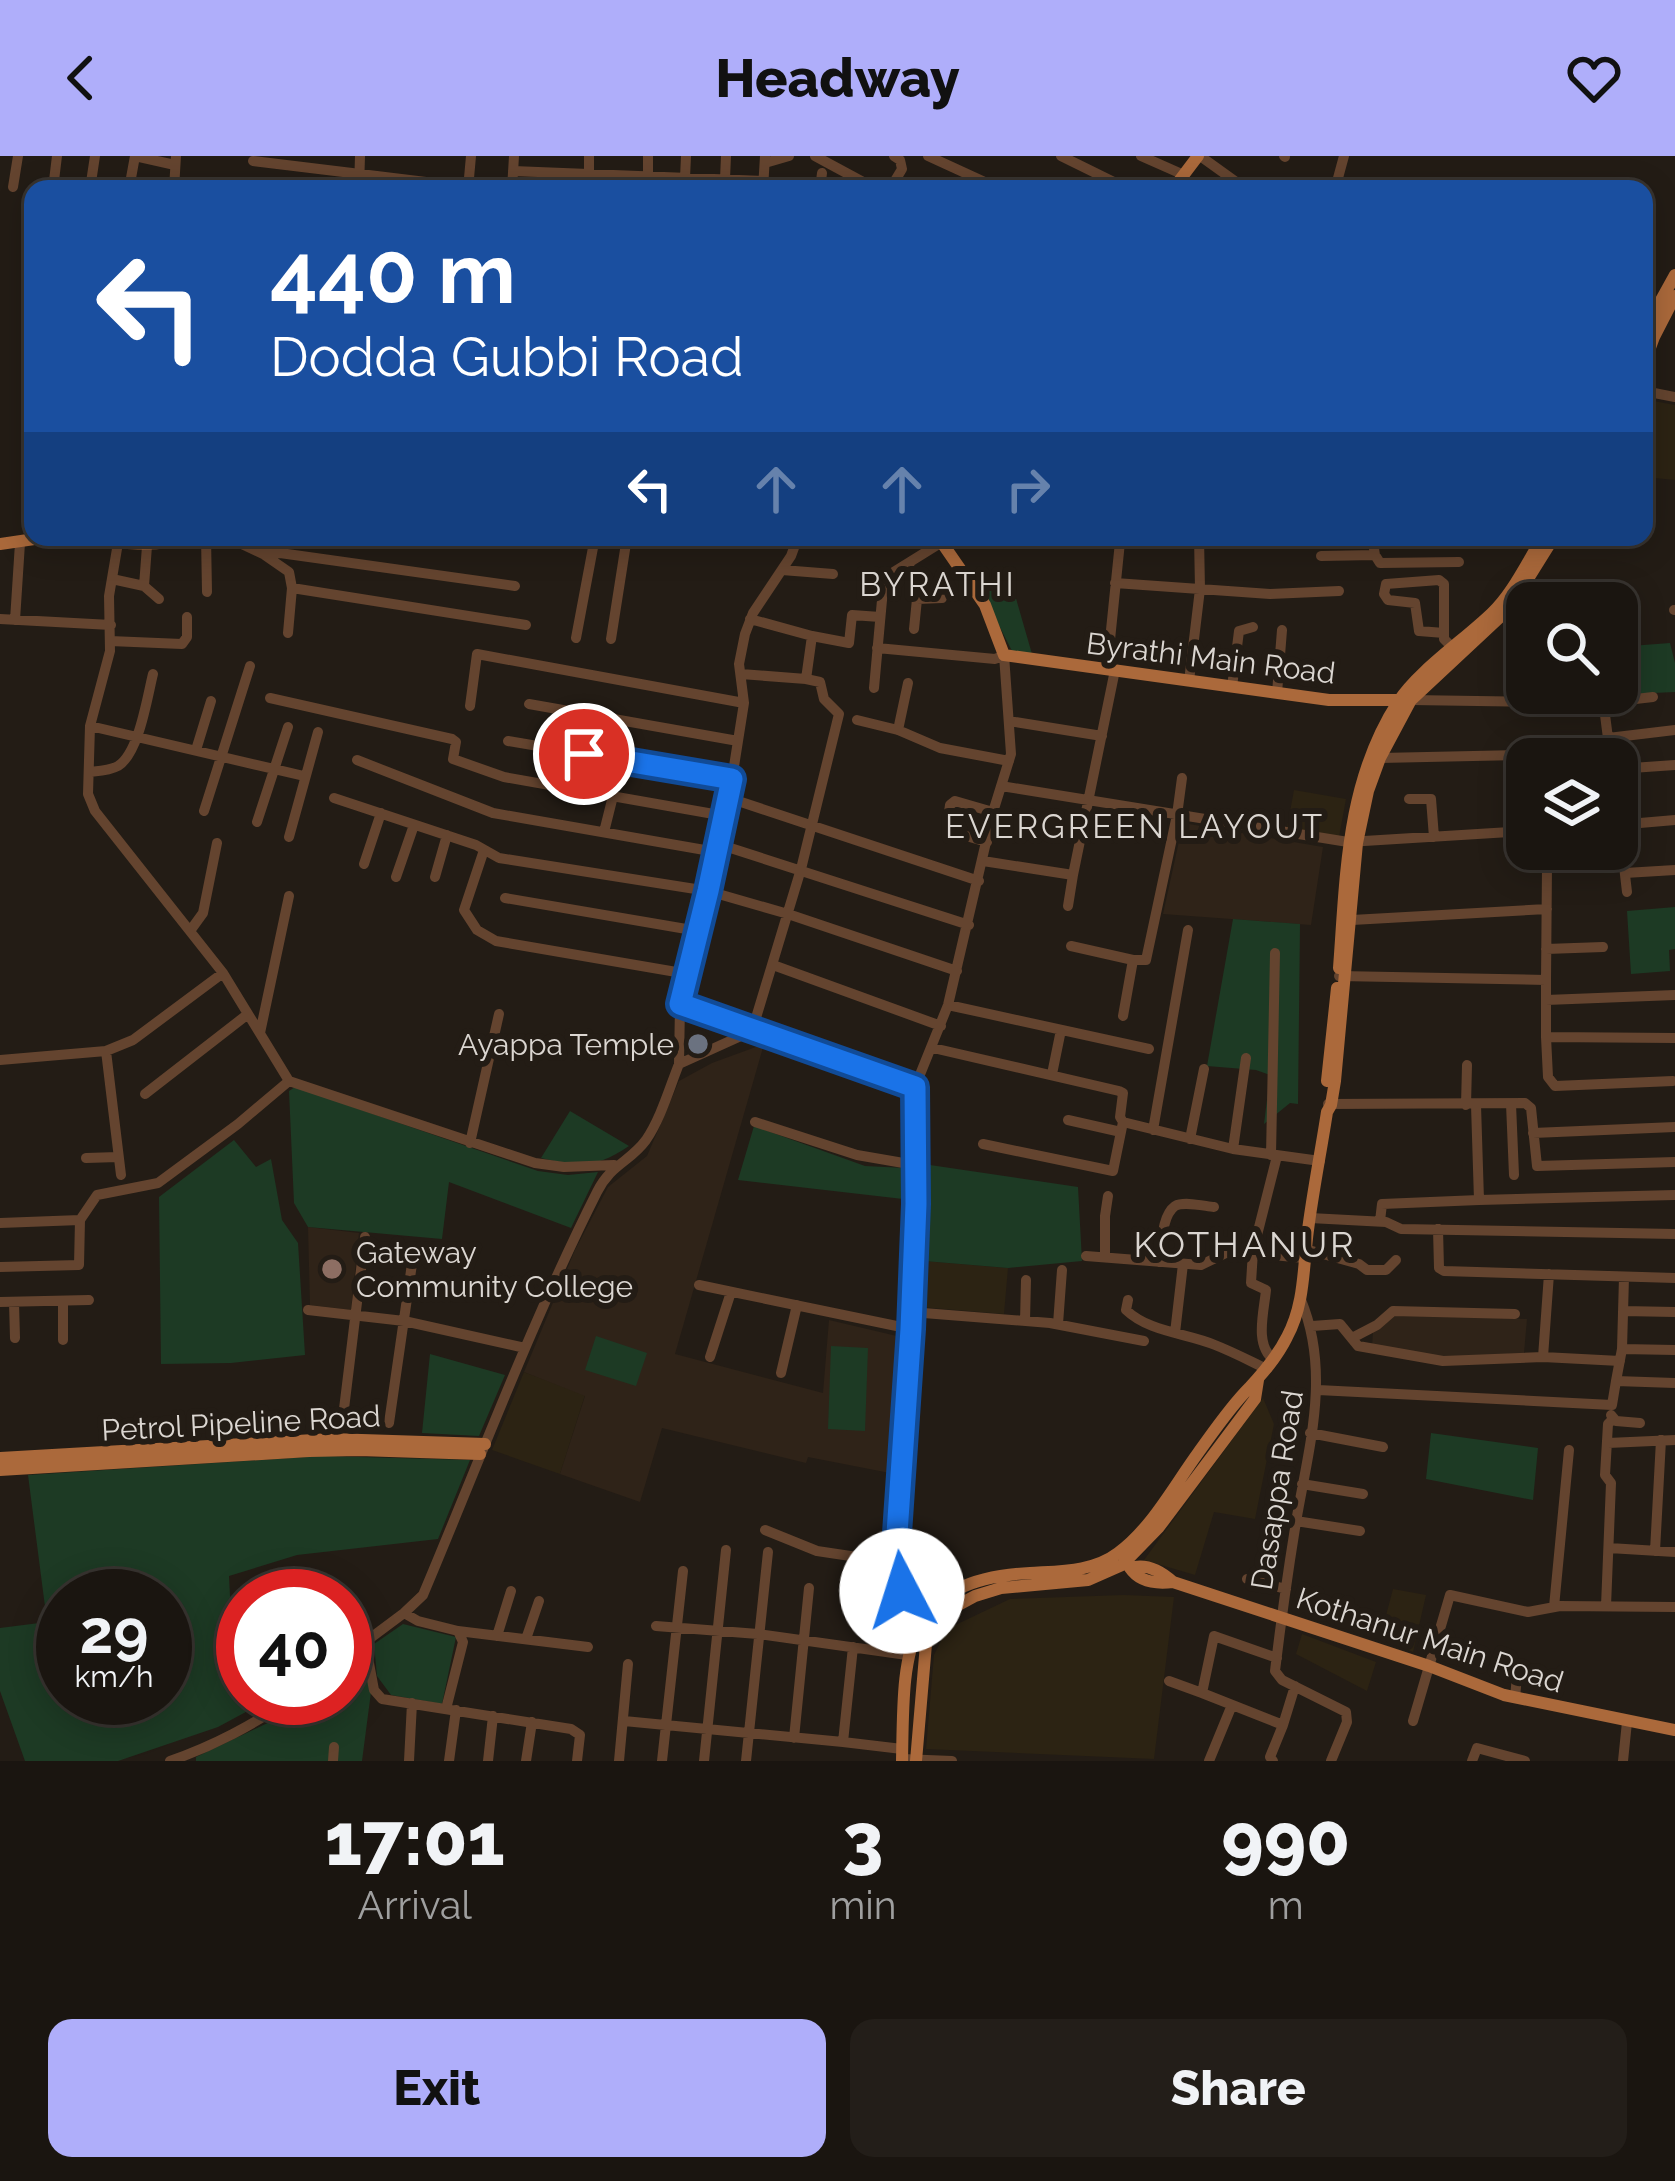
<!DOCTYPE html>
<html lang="en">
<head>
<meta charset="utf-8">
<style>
	body { margin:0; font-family:Raleway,sans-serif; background:#231e19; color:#f1f3f6; height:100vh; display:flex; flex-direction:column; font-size:45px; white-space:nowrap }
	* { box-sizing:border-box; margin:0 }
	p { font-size:39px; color:#9f9f9f }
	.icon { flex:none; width:66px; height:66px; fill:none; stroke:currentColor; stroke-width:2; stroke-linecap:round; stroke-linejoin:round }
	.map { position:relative; height:1605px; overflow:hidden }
	.drawer { display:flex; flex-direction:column; background:#1a1510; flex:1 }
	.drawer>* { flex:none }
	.hud { position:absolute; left:24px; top:24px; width:1629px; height:366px; border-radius:24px; box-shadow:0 6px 30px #0003,0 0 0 3px #383430; background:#1a4fa0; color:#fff; overflow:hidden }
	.buttons { position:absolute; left:1506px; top:426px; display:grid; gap:24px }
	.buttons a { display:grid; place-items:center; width:132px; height:132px; border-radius:24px; background:#1a1510; box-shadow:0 6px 30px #0003,0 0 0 3px #383430; font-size:60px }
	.speed { position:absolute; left:36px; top:1413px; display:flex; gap:24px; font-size:60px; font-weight:700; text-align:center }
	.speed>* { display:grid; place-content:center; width:156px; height:156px; border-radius:50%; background:#1a1510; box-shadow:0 6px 30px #0003,0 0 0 3px #383430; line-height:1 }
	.speed small { font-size:30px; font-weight:400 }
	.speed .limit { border:18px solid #d22; background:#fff; color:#111 }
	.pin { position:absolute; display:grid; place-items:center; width:102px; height:102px; color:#fff; margin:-51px; border:6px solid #fff; border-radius:50%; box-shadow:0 3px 12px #0007 }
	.me { position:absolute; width:132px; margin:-66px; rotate:355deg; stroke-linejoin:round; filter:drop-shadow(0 0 9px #0008) }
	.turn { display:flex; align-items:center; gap:42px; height:252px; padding:0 48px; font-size:54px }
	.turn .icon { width:156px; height:156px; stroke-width:2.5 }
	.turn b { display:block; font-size:84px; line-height:102px }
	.lanes { display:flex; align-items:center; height:114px; padding:0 48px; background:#0003; justify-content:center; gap:60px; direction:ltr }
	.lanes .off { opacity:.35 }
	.eta { display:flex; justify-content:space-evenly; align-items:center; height:204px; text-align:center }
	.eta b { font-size:72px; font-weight:800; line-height:84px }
	.button { display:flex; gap:24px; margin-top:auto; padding:24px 48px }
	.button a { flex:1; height:138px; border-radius:24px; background:#afaefa; color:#111; font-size:48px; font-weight:800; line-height:138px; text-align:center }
	.button a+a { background:#231e19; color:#f1f3f6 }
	header { display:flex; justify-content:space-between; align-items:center; height:156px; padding:0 48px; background:#afaefa; color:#111; font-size:54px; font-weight:800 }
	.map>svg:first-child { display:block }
	.commercial { fill:#2c2313 }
	.built { fill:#2f2318 }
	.green { fill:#1d3a24; fill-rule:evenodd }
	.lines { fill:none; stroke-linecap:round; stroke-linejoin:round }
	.minor { stroke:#64442f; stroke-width:10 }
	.major { stroke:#ab693b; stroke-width:12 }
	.route-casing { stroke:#114b97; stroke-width:30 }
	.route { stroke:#1a73e8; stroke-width:21 }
	.worship-dot { fill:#6b7280; stroke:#231c15; stroke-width:4.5 }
	.education-dot { fill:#8d6e63; stroke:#231c15; stroke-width:4.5 }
	.labels { text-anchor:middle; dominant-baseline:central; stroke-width:12; stroke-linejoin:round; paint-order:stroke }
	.street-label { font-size:30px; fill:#dbd6d1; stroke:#231c15 }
	.poi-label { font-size:30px; fill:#dbd6d1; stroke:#231c15; text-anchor:end }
	.neighbourhood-label { font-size:33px; letter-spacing:3px; fill:#dbd6d1; stroke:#231c15 }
	.quarter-label { font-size:36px; letter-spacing:3px; fill:#dbd6d1; stroke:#231c15 }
</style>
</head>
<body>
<header><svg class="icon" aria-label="back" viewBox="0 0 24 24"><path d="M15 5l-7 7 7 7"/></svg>Headway<svg class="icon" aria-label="heart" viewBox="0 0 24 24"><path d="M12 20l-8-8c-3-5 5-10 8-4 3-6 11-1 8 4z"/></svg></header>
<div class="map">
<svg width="1675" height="1605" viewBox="0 0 1675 1605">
	<rect width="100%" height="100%" fill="#231c15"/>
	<path class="commercial" d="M1648,244L1675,249V324L1644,321V252Z
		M1294,634L1346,643L1339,681L1287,672Z
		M924,1105L1008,1112L1004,1158L920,1151Z
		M524,1216L585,1239L560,1318L492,1294Z
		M1263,1242L1274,1268L1255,1363L1214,1356L1195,1419L1144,1404Z
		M1393,1433L1426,1439L1413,1496L1380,1482Z
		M1124,1439L1174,1441L1154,1603L926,1593L934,1499L947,1473L1010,1443Z
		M1302,1478L1376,1506L1367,1535L1296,1498Z"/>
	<path class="built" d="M1183,667L1323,691L1311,769L1163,758Z
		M764,888L675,1198L823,1237L829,1164L901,1181L895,1318L808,1301L806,1307L662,1272L640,1346L560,1318L585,1240L524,1216L575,1094L608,1031L647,1000L679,925L712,907Z
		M308,1071L359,1077L351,1154L310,1149Z
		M1391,1158L1527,1163L1524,1197L1443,1202L1372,1192L1373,1175Z"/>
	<path class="green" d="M1011,425L1032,498L1012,495L981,434Z
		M1670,487L1675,507V536L1566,541L1565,537H1617V491Z
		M1675,751V793L1669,794L1670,815L1631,818L1627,755Z
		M1233,763L1300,768L1298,948L1290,947L1264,968L1270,919L1256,914L1207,910Z
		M295,931L538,1015L568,1019L598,1016L571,1072L449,1026L442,1083L308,1071L294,1047L289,935Z
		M570,955L629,990C597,1012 578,1011 541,1002Z
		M754,970L865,1010L905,1012L903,1043L738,1024Z
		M234,984L256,1011L271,1003L282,1064L298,1087L305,1199L231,1207L161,1208L159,1041Z
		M930,1009L1078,1031L1082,1105L1008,1112L924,1105Z
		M596,1180L647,1197L636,1230L585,1214Z
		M831,1190L868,1192L865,1275L828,1273Z
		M430,1198L505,1219L479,1280L422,1277Z
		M1431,1277L1538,1292L1533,1344L1426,1323Z
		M322,1300L470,1304L438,1383L297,1399L229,1420L230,1440L243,1466V1542H272L218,1571L118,1605H25L0,1535V1472L47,1466L28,1319ZM63,1440H165V1542H63Z
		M403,1468L456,1481L442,1548L391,1539L377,1520L374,1488Z
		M365,1495L371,1536L362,1605H196V1601L278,1562L304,1542H345V1510Z"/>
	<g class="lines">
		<path class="minor" d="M135,0L175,9
			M815,0L876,33
			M928,0L1000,33
			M1061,0L1128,33
			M1141,0L1184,19
			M1200,0L1246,33
			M1284,0L1285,1
			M253,5L426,26
			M765,7L789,0
			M513,15L764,25
			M589,18V0
			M648,20V0
			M685,22L686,0
			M725,23L726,0
			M13,31L18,0
			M290,31L301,33
			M53,33L57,0
			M90,33L95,0
			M129,33L135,0
			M174,33L176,0
			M264,33V32
			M359,33L360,0
			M468,33L471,0
			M512,33L514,0
			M763,33L765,0
			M820,33L822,17
			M890,33L902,13L900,4L894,0
			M1335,33L1344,0
			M1644,235L1675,241
			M119,381L109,440L110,495L90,570L88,638L95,655L223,817L289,925L535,1007L564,1011L614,1009
			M206,381L207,436
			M227,381L263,398L280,397L515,430
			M1079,381L1120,386L1199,387
			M1372,381L1375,399L1380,407L1459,406
			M263,398L289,416L292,432L526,469
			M1321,400L1375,399
			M909,409L917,443L914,473
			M782,414L833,418
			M112,423L144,430L159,443
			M1115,427L1270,438L1339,435
			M144,430L147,390
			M917,443L942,442
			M1674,454H1675
			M0,463L111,469
			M750,463L812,480L849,487L852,459L880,461
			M15,464L20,387
			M288,477L292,432
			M1444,477L1419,475L1415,447L1388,444L1384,438L1386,428L1439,424L1444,428V483L1456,495
			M576,482L595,381
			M611,483L627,381
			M110,485L182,488L187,481V461
			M877,492L995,503L1004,499L1011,598L993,656L948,849L915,931L916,1049L911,1156L896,1392L902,1435L913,1481L926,1488
			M1107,513L1120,386
			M741,518L806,523
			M1189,525L1200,433L1199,381
			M1232,531L1239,475L1253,471
			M874,532L884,422L942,386
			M1277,537L1282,474
			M270,542L452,583L456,586L453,603L504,621L725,660
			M1411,544L1600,547L1604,551L1610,598
			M1600,547L1653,541
			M529,548L738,585
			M470,550L477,498L744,547
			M857,564L898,574L940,592L1009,605
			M1009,565L1102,580
			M90,570L304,620
			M898,574L908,527
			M1608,582L1675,574
			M508,585L732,623
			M196,594L211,545
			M584,598L589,559
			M1561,599H1610
			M1380,602L1520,599
			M357,604L493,657L716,696
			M1617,613L1675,609
			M89,616C99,615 109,615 118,610C139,597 147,542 153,518
			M1001,630L1348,686L1527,675
			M334,642L476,689L499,702L708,735L788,758L957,815
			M729,642L979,725
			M1409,643H1431L1434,681
			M1617,650L1627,736
			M204,655L250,510
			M257,666L288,571
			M1617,669L1675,664
			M604,676L613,640
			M289,681L318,576
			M987,686L949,675L947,671L950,649L955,645L993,656
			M718,688L969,769
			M484,694L464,754L477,774L496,785L688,818
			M983,705L1073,719L1115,514
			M364,708L381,657
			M1625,717L1675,714
			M396,721L414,669
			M435,721L447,679
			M505,742L698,775
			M1068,750L1073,719
			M1352,764L1547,753
			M190,775L203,757L217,687
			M1071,790L1133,804
			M1546,793L1603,791
			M773,809L941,870
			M1339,820L1546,824V881L1675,882
			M1546,824L1547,710
			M1546,844L1675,839
			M680,848L752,875L801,713L839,558L824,543L820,526L806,523L812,480
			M948,849L1149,893
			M1123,860L1133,804H1146L1177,659L1182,622
			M260,877L289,740
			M1546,881L1548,921L1555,930L1673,925
			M933,892L1119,935L1123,937L1120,961L1123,966L1233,993L1320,1005
			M106,895L121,1019
			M0,904L106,895L133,884L223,817
			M679,908L680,848L729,642L744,547L739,508L745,478L753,457L791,400L798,381
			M1052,918L1061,874
			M145,938L248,858
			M1328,948L1525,947L1531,952L1537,1010L1675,1006
			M1511,948L1514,1019
			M1466,949L1467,909
			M1476,949L1479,1044L1675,1039
			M1068,964L1121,976
			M755,966L857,999L915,1009
			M1153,974L1188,774
			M1533,977L1675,971
			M1190,983L1204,913
			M470,987L499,858
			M983,988L1113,1015L1123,966
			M1233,993L1246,902
			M1271,999L1275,797
			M86,1002L118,1001
			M1310,1062L1386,1066L1401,1073L1675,1078
			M1380,1065L1382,1048L1479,1044
			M0,1067L80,1064
			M1438,1073L1439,1112L1444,1115L1675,1122
			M1305,1093L1359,1108L1367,1114H1386L1396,1104
			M1086,1100L1201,1109L1230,1095L1304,1102
			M1105,1101V1060L1108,1040
			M1159,1106C1162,1091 1161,1060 1175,1050C1184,1045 1204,1050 1214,1051
			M0,1111L79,1109L80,1064L97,1039L158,1027L238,968L289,925
			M699,1129L911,1173
			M1128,1144L1126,1154C1149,1176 1186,1177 1215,1189C1233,1196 1250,1205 1267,1213
			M1301,1144C1331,1217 1309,1290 1296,1366C1288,1415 1281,1465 1275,1515L1282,1524L1346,1556L1347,1566L1331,1605
			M63,1145V1184
			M0,1146L89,1144
			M14,1146L15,1182
			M308,1154L404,1165L525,1192
			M1623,1155L1675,1156
			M911,1156L1050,1167L1144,1185
			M1025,1165L1026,1124
			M1058,1168L1062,1114
			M1312,1170L1340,1168L1358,1190L1443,1205L1543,1201L1620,1205
			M1175,1177L1183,1108
			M1352,1182L1377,1169L1393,1155L1515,1158
			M1622,1193L1675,1194
			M710,1201L731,1136
			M1543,1201L1549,1118
			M1274,1204C1254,1189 1264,1156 1266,1134L1251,1127L1253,1095L1277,1000
			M781,1217L797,1149
			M1616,1225L1622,1193L1624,1121
			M1318,1234L1612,1249L1616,1225L1675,1227
			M1611,1259L1616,1265L1640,1267
			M343,1261L365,1081
			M389,1267L414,1094
			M1310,1277L1383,1291
			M1608,1287L1675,1284
			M1302,1328L1363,1338
			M1296,1365L1360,1375
			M765,1374L817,1395L897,1407
			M1609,1392L1675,1396
			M1655,1395L1661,1284
			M1247,1423L1286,1433
			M1606,1450L1611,1327L1605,1319L1608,1268L1613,1263
			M1554,1451L1569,1294
			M404,1457L418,1465L458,1475L463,1486L446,1553
			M656,1470L758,1478L907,1499
			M458,1475L588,1491
			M497,1480L511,1435
			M526,1483L539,1445
			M365,1486L374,1534L382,1543L571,1573L580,1579L577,1605
			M345,1501L404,1457L423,1439C480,1304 531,1167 597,1036C611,1008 630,1006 646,984C661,962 669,933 679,908L752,875L915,931
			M1169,1525L1202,1537L1214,1480L1277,1502
			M1202,1537L1283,1569L1295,1530
			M1515,1542L1518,1508
			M624,1565L843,1586L853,1491
			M1413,1565L1450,1439L1528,1456L1560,1450L1675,1451
			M794,1582L809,1432
			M843,1586L902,1593
			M902,1603L952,1605
			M170,1605C211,1591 256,1568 291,1542
			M333,1605L334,1591
			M409,1605L412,1547
			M449,1605L456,1554
			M488,1605L493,1560
			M526,1605L532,1566
			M619,1605L628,1508
			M662,1605L683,1415
			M704,1605L726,1394
			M746,1605L768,1396
			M1209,1605L1232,1549
			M1273,1605L1270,1601L1283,1569
			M1472,1605L1477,1592L1525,1605
			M1623,1605L1627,1566"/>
		<path class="major" d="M1173,33L1198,0
			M1644,175L1675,119
			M1644,208L1654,181L1675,140
			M63,381C110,386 150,393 197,381
			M938,381L985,449L1004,499L1329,544H1404
			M0,388L48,381
			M1339,812C1346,720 1346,626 1398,546C1418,515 1464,484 1492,457C1513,437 1527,406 1543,381
			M1327,925L1337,832
			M0,1302L331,1283L485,1288
			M0,1314L309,1295L359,1294L480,1298
			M1130,1412C1146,1407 1161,1415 1173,1426L1429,1510L1504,1539L1675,1574
			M1130,1412C1140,1427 1157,1428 1173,1426
			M902,1435L917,1440H947
			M902,1605C904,1499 899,1424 1030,1417C1060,1415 1093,1416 1118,1397C1151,1373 1174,1330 1198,1297C1214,1275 1230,1251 1249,1232C1264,1216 1277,1201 1287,1181C1305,1148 1303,1111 1308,1074C1313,1035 1321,995 1327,956L1331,949L1335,925L1357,687L1368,635L1380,602L1411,544L1501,460L1516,442L1554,381
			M916,1605L926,1488L951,1453L975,1440L1001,1432L1088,1424L1122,1409L1159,1371L1255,1243L1258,1224"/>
	</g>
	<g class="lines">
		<defs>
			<path id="route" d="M584,598L732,623L708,735L680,848L915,931L916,1048L911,1173L896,1392L902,1435"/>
		</defs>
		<use href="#route" class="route-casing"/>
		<use href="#route" class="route"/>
	</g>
	<circle class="worship-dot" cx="698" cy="888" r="12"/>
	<circle class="education-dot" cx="332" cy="1113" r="12"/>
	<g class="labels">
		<g class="street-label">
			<text transform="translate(1211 502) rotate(7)">Byrathi Main Road</text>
			<text transform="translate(241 1267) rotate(-3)">Petrol Pipeline Road</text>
			<text transform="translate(1277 1334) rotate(-81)">Dasappa Road</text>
			<text transform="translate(1430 1484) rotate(18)">Kothanur Main Road</text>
		</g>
		<g class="poi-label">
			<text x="674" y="888">Ayappa Temple</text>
			<text x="356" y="1096" text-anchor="start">Gateway<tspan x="356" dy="34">Community College</tspan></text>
		</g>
		<g class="neighbourhood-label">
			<text x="938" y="428">BYRATHI</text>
			<text x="1135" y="670">EVERGREEN LAYOUT</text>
		</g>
		<g class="quarter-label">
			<text x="1245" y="1088">KOTHANUR</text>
		</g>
	</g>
</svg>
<div class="buttons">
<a><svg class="icon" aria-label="search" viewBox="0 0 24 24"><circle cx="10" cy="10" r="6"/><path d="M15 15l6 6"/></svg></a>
<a><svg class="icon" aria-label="layers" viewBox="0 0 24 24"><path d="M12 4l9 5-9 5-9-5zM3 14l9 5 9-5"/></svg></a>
</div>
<div class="speed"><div>29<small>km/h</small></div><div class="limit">40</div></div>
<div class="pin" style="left:584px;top:598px;background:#d93025"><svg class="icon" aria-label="arrive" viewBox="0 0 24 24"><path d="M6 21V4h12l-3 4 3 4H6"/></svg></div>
<svg class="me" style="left:902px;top:1435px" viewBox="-20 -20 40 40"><circle r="19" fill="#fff"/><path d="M0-13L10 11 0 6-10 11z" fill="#1a73e8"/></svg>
<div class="hud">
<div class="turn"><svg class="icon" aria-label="left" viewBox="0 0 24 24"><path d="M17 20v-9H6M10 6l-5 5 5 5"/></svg><div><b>440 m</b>Dodda Gubbi Road</div></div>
<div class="lanes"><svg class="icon" aria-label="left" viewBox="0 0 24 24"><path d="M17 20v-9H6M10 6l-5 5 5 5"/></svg><svg class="icon off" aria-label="ahead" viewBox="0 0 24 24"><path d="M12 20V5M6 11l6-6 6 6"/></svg><svg class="icon off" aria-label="ahead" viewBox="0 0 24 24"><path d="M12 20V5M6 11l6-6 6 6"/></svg><svg class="icon off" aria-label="right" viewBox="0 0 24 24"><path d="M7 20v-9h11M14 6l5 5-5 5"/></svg></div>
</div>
</div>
<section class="drawer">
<div class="eta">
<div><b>17:01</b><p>Arrival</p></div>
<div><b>3</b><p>min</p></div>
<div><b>990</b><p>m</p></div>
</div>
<div class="button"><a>Exit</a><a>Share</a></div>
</section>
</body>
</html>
